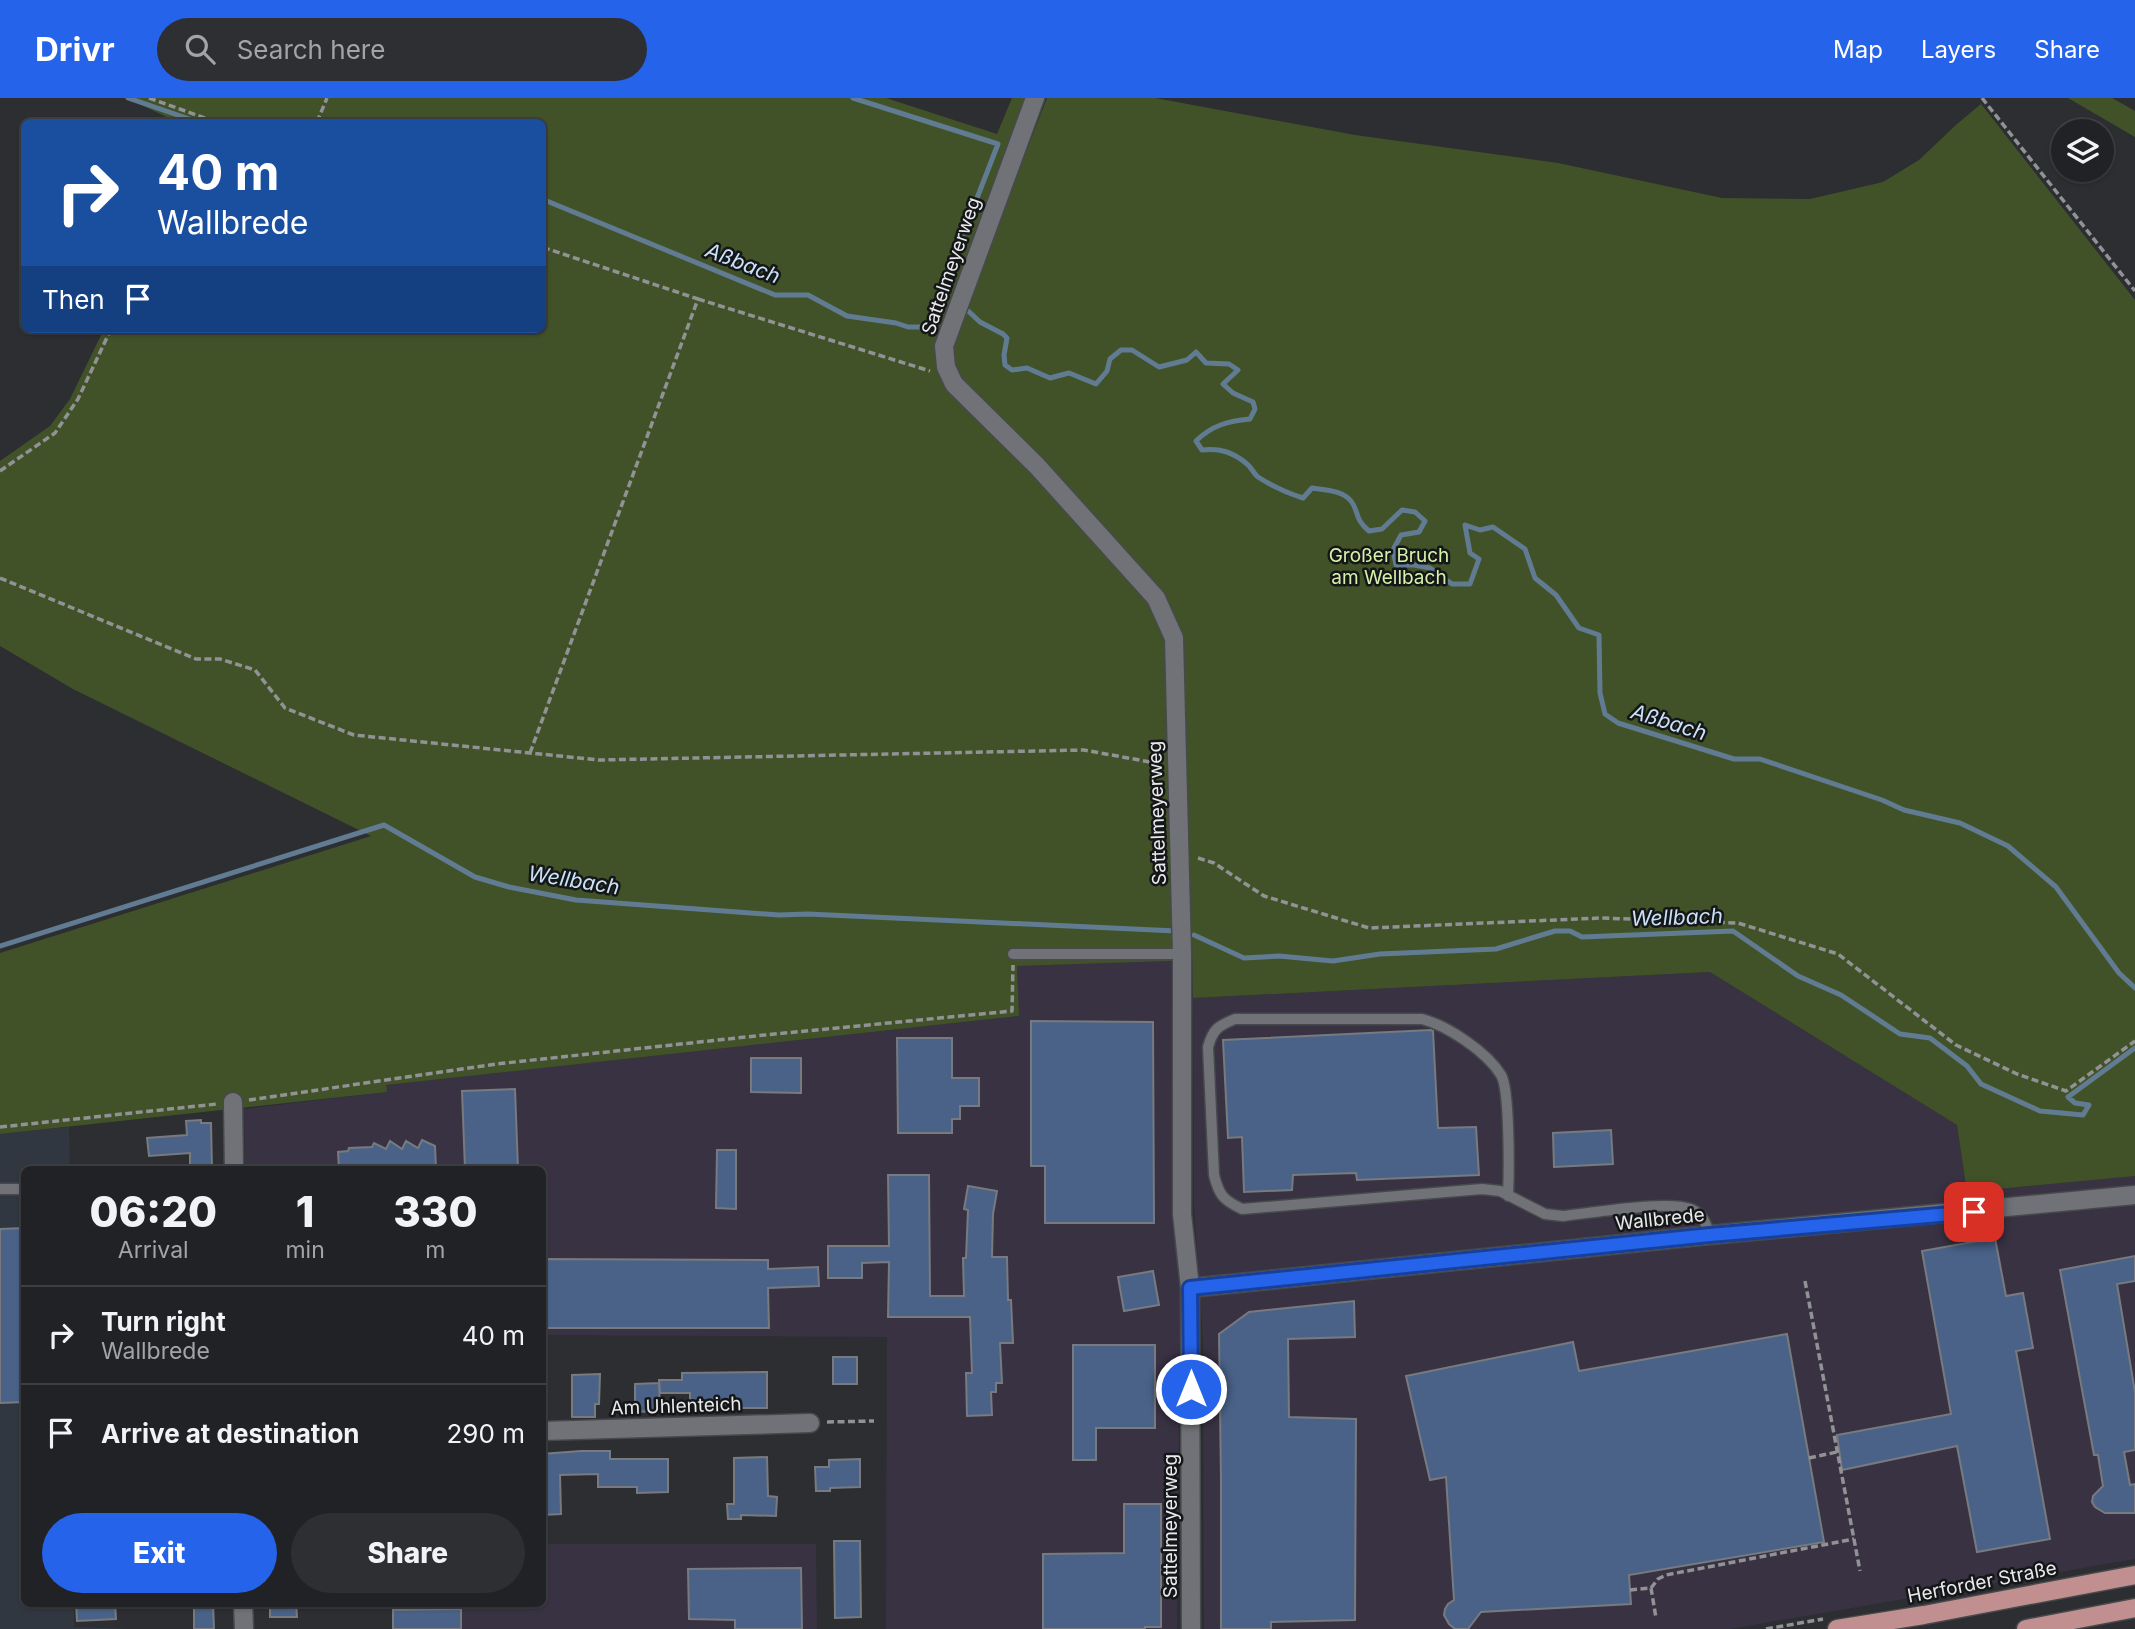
<!DOCTYPE html>
<html lang="en">
<head>
<meta charset="utf-8">
<style>
	body { margin:0; font-family:Inter,sans-serif; background:#2d2f32; color:#f1f3f6; height:100vh; display:flex; flex-direction:column; font-size:26px; white-space:nowrap }
	* { box-sizing:border-box; margin:0 }
	p { font-size:23px; color:#a2a4a7 }
	.icon { flex:none; width:38px; height:38px; fill:none; stroke:currentColor; stroke-width:2; stroke-linecap:round; stroke-linejoin:round }
	.map { position:relative; flex:1; overflow:hidden }
	.side { position:absolute; left:21px; top:1068px; width:525px; height:441px; display:flex; flex-direction:column; background:#212226; border-radius:10px; box-shadow:0 2px 5px #0004,0 0 0 2px #3e3f43 }
	.side>* { flex:none }
	.guide { position:absolute; left:21px; top:21px; width:525px; height:214px; border-radius:10px; box-shadow:0 2px 5px #0004,0 0 0 2px #3e3f43; background:#1a4fa0; color:#fff; overflow:hidden }
	.controls { position:absolute; left:2051px; top:21px; display:grid; gap:14px }
	.controls a { display:grid; place-items:center; width:63px; height:63px; border-radius:50%; background:#212226; box-shadow:0 2px 5px #0004,0 0 0 2px #3e3f43; font-size:35px }
	.pin { position:absolute; display:grid; place-items:center; width:60px; height:60px; color:#fff; margin:-30px; border-radius:14px; box-shadow:0 4px 10px #0006 }
	.me { position:absolute; width:77px; margin:-38px; rotate:0deg; stroke-linejoin:round; filter:drop-shadow(0 0 5px #0008) }
	.turn { display:flex; align-items:center; gap:24px; height:147px; padding:0 21px; font-size:32px }
	.turn .icon { width:91px; height:91px; stroke-width:2.5 }
	.turn b { display:block; font-size:49px; line-height:60px }
	.then { display:flex; align-items:center; height:66px; padding:0 21px; background:#0003; gap:14px; font-size:26px }
	.eta { display:flex; justify-content:space-evenly; align-items:center; height:119px; text-align:center }
	.eta b { font-size:42px; font-weight:800; line-height:49px }
	.cta { display:flex; gap:14px; margin-top:auto; padding:14px 21px }
	.cta a { flex:1; height:80px; border-radius:42px; background:#2563eb; color:#fff; font-size:28px; font-weight:800; line-height:80px; text-align:center }
	.cta a+a { background:#2d2f32; color:#f1f3f6 }
	ul { padding:0; list-style:none }
	li { display:flex; align-items:center; gap:21px; height:98px; padding:0 21px; border-top:2px solid #3e3f43 }
	li div { flex:1 }
	li b { display:block; font-size:26px }
	li em { font-style:normal }
	header { display:flex; align-items:center; gap:42px; box-sizing:border-box; height:98px; padding:0 35px; background:#2563eb; color:#fff }
	header strong { font-size:33px }
	nav { display:flex; gap:38px; margin-inline-start:auto; font-size:24px }
	.search { width:490px; height:63px; background:#2d2f32; display:flex; align-items:center; gap:18px; box-sizing:border-box; padding:0 24px; border-radius:38px; color:#a2a4a7; font-size:26px }
	.map>svg:first-child { display:block }
	.built { fill:#313740 }
	.industrial { fill:#393243 }
	.green { fill:#425228 }
	.lines { fill:none; stroke-linecap:round; stroke-linejoin:round }
	.stream { stroke:#617c92; stroke-width:5 }
	.building { fill:#4a6288; stroke:#777a7e; stroke-width:2 }
	.service-casing { stroke:#474a4c; stroke-width:13 }
	.minor-casing { stroke:#474a4c; stroke-width:21 }
	.primary-casing { stroke:#474a4c; stroke-width:21 }
	.path { stroke:#909295; stroke-width:3.5; stroke-dasharray:7 3.5; stroke-linecap:butt }
	.service { stroke:#707277; stroke-width:10 }
	.minor { stroke:#707277; stroke-width:18 }
	.primary { stroke:#c18f90; stroke-width:18 }
	.route-casing { stroke:#184099; stroke-width:18 }
	.route { stroke:#2563eb; stroke-width:12 }
	.labels { text-anchor:middle; dominant-baseline:central; stroke-width:5; stroke-linejoin:round; paint-order:stroke }
	.street-label { font-size:19px; fill:#e8eaec; stroke:#151618 }
	.park-label { font-size:19px; fill:#d4f1a9; stroke:#151618 }
	.water-label { font-size:21px; font-style:italic; fill:#cae2f8; stroke:#151618 }
</style>
</head>
<body>
<header>
<strong>Drivr</strong>
<div class="search"><svg class="icon" aria-label="search" viewBox="0 0 24 24"><circle cx="10" cy="10" r="6"/><path d="M15 15l6 6"/></svg>Search here</div>
<nav><a>Map</a><a>Layers</a><a>Share</a></nav>
</header>
<div class="map">
<svg width="2135" height="1531" viewBox="0 0 2135 1531">
	<rect width="100%" height="100%" fill="#2c2e32"/>
	<path class="built" d="M69,1029L70,1071H24V1505H74V1529L132,1531H0V1036Z"/>
	<path class="industrial" d="M1171,863L1172,1116L1180,1192L1177,1531H886L887,1239L543,1237L542,1071H245L244,1011L386,994L385,987L1019,918L1017,868Z
		M1710,874L1957,1027L1967,1094L2135,1078V1461L1730,1531H1204L1203,1241L1194,1110L1193,900Z
		M543,1446H816L817,1531H392V1505H542Z"/>
	<path class="green" d="M127,0H886L997,36L1012,0H1029L1008,57L1023,62L1047,0H1155L1355,37L1558,65L1722,100L1810,101L1883,84L1919,62L1957,26L1981,6L2135,202V1078L1967,1094L1957,1027L1710,874L1193,900L1192,841L1175,840H1173L1171,863L1017,868L1019,918L386,987L387,994L0,1036V855L371,738L73,591L0,548V363L50,328L70,301L104,231H542V24H177Z
		M2068,0H2112L2135,13V39Z"/>
	<g class="lines">
		<path class="stream" d="M128,0L198,24
			M347,24L351,22L357,24
			M542,101L775,197H808L847,218L896,225L908,229H927L998,46L853,0
			M965,210L980,224L1003,236L1007,240L1004,257L1005,267L1012,272L1027,270L1050,280L1069,275L1096,286L1107,273L1110,261L1121,252H1132L1159,269L1187,262L1196,254L1206,265L1229,266L1238,272L1223,286L1233,295L1253,304L1255,311L1250,321C1229,323 1212,327 1196,343L1202,352C1220,350 1233,354 1247,366C1252,370 1253,375 1258,379C1272,388 1287,395 1303,400L1312,390C1324,392 1342,392 1351,403C1359,413 1354,421 1369,433L1382,431L1402,412L1415,414L1425,423L1419,434L1401,437L1393,452L1396,467H1414L1430,470L1452,486H1470L1479,461L1470,455L1465,427L1480,432L1493,429L1525,451L1535,480L1556,497L1579,530L1599,537L1600,595L1605,616L1618,625L1734,661H1760L1882,702L1904,712L1960,725L2008,748L2056,789L2119,875L2135,890
			M1194,837L1244,860L1279,858L1333,863L1380,856L1496,851L1555,833H1570L1582,839L1733,833L1798,878L1841,897L1900,936L1930,940L1967,968L1981,986L2040,1013L2083,1017L2089,1007L2075,1005L2068,999L2135,950
			M0,848L384,727L475,779L509,789L576,802L779,817L808,816L1176,833"/>
	</g>
	<path class="building" d="M1031,923L1153,924L1154,1125H1045V1068H1031Z
		M1431,932L1433,933L1438,1030L1476,1029L1479,1077L1357,1082L1356,1075L1293,1077L1292,1092L1244,1094L1242,1039L1228,1040L1223,942Z
		M897,940H952V980H979V1008H960V1021H952V1035H898Z
		M751,960H801V995L751,994Z
		M515,991L518,1071H465L462,993Z
		M201,1022V1025H211L212,1071H190V1055L149,1058L147,1040L187,1037L186,1023Z
		M1611,1032L1613,1066L1554,1069L1553,1035Z
		M422,1042L435,1048L436,1071H339L338,1054L348,1053L349,1050L372,1049L374,1045L386,1051L390,1043L402,1051L406,1043L418,1050Z
		M717,1052H736V1111L716,1110Z
		M888,1077H929L930,1198H964L963,1160H966L968,1112L964,1111L968,1088L997,1093L993,1116L992,1159H1007L1008,1202H1011L1013,1245H1000L1002,1285H996V1294H991L992,1317L967,1318L966,1275H972L970,1219H888L889,1164L862,1165V1180H828V1148H889Z
		M24,1130V1304L0,1305V1131Z
		M1995,1140L2006,1198L2023,1195L2033,1250L2016,1253L2050,1441L1977,1454L1957,1348L1842,1372L1837,1337L1951,1316L1922,1153Z
		M2135,1158V1183L2117,1186L2135,1294V1352L2124,1354L2130,1387L2135,1386V1415H2105L2095,1409L2092,1404L2093,1398L2103,1388L2098,1357H2094L2060,1172Z
		M542,1161L768,1162V1171L818,1169L819,1188L768,1190L769,1230H542Z
		M1153,1173L1159,1207L1124,1213L1118,1179Z
		M1354,1203L1355,1239L1288,1241L1289,1319L1356,1321L1355,1522L1271,1524V1531H1221V1381L1219,1236L1249,1214Z
		M1787,1236L1824,1444L1629,1477L1631,1506L1481,1514L1468,1531H1455L1449,1526L1444,1517L1445,1511L1448,1506L1454,1502L1446,1379L1430,1382L1406,1278L1573,1244L1579,1273Z
		M1073,1247H1155V1330H1096V1362H1073Z
		M833,1259H857V1286H833Z
		M767,1274V1310H733V1306L690,1307V1295H660L659,1282H682V1275Z
		M600,1276L599,1306H595V1319H572V1277Z
		M659,1285L660,1313L635,1314V1286Z
		M581,1353H610V1361H668V1394L637,1395V1389H598V1376L560,1377L561,1416L542,1417V1356Z
		M767,1359L768,1398L777,1399L776,1418L741,1417V1421H728L727,1406H734V1360Z
		M860,1361V1389L830,1390V1393H816L815,1369H829V1362Z
		M1124,1406H1161V1529H1145V1531H1043V1456L1124,1455Z
		M834,1443H860L861,1519L835,1520Z
		M801,1470L802,1531H735V1522L689,1521L688,1471Z
		M76,1505H115L116,1521L77,1523Z
		M194,1505H213L214,1531H194Z
		M270,1505H296L297,1519H270Z
		M461,1511V1531H393V1512Z"/>
	<g class="lines">
		<defs>
			<path id="service" d="M1013,856H1182
				M0,1091H24
				M1508,1098C1509,1077 1510,991 1501,977C1487,954 1448,928 1422,921H1235C1218,928 1213,931 1208,949L1214,1077C1219,1097 1223,1102 1242,1111L1482,1091L1500,1093L1545,1116L1563,1118C1592,1115 1666,1102 1691,1111C1703,1116 1706,1126 1710,1137"/>
			<path id="minor" d="M1035,0L944,248L946,269L954,286L1037,368L1156,500L1174,540L1182,856V1116L1190,1190L1191,1531
				M233,1004L234,1071
				M1190,1190L1710,1137L2135,1097
				M542,1333L810,1325
				M243,1505L244,1531"/>
			<path id="primary" d="M1837,1531L1924,1517L2135,1477
				M2026,1531L2135,1510"/>
		</defs>
		<use href="#service" class="service-casing"/>
		<use href="#minor" class="minor-casing"/>
		<use href="#primary" class="primary-casing"/>
		<path class="path" d="M149,0L216,24
			M1982,0L2135,193
			M317,24L327,0
			M698,201L930,273
			M0,373L55,335L78,301L111,231
			M0,480L196,561H220L255,572L285,610L354,637L530,655L599,662L1084,652L1161,666
			M530,655L698,201L542,149
			M1198,760L1214,765L1264,798L1369,830L1601,820L1738,825L1838,856L1956,947L2017,976L2066,993L2135,943
			M249,1002L496,966L765,937L1012,913L1013,867
			M0,1029L217,1006
			M1805,1183L1860,1473
			M827,1324L874,1323
			M1809,1360L1837,1354
			M1651,1490L1658,1481L1666,1477L1854,1441
			M1630,1492L1651,1490L1656,1520
			M1766,1531L1823,1521"/>
		<use href="#service" class="service"/>
		<use href="#minor" class="minor"/>
		<use href="#primary" class="primary"/>
	</g>
	<g class="lines">
		<defs>
			<path id="route" d="M1191,1291L1190,1190L1710,1137L1974,1114"/>
		</defs>
		<use href="#route" class="route-casing"/>
		<use href="#route" class="route"/>
	</g>
	<g class="labels">
		<g class="street-label">
			<text transform="translate(951 168) rotate(-71)">Sattelmeyerweg</text>
			<text transform="translate(1157 715) rotate(-92)">Sattelmeyerweg</text>
			<text transform="translate(1660 1121) rotate(-6)">Wallbrede</text>
			<text transform="translate(676 1308) rotate(-2)">Am Uhlenteich</text>
			<text transform="translate(1170 1428) rotate(-90)">Sattelmeyerweg</text>
			<text transform="translate(1982 1484) rotate(-11)">Herforder Straße</text>
		</g>
		<g class="park-label">
			<text x="1389" y="457">Großer Bruch<tspan x="1389" dy="22">am Wellbach</tspan></text>
		</g>
		<g class="water-label">
			<text transform="translate(743 165) rotate(21)">Aßbach</text>
			<text transform="translate(1669 624) rotate(17)">Aßbach</text>
			<text transform="translate(574 782) rotate(9)">Wellbach</text>
			<text transform="translate(1677 819) rotate(-2)">Wellbach</text>
		</g>
	</g>
</svg>
<div class="controls">
<a><svg class="icon" aria-label="layers" viewBox="0 0 24 24"><path d="M12 4l9 5-9 5-9-5zM3 14l9 5 9-5"/></svg></a>
</div>
<div class="pin" style="left:1974px;top:1114px;background:#d93025"><svg class="icon" aria-label="arrive" viewBox="0 0 24 24"><path d="M6 21V4h12l-3 4 3 4H6"/></svg></div>
<svg class="me" style="left:1191px;top:1291px" viewBox="-20 -20 40 40"><circle r="17" fill="#2563eb" stroke="#fff" stroke-width="3"/><path d="M0-11L8 9 0 5-8 9z" fill="#fff"/></svg>
<div class="guide">
<div class="turn"><svg class="icon" aria-label="right" viewBox="0 0 24 24"><path d="M7 20v-9h11M14 6l5 5-5 5"/></svg><div><b>40 m</b>Wallbrede</div></div>
<div class="then">Then<svg class="icon" aria-label="arrive" viewBox="0 0 24 24"><path d="M6 21V4h12l-3 4 3 4H6"/></svg></div>
</div>
<section class="side">
<div class="eta">
<div><b>06:20</b><p>Arrival</p></div>
<div><b>1</b><p>min</p></div>
<div><b>330</b><p>m</p></div>
</div>
<ul>
<li><svg class="icon" aria-label="right" viewBox="0 0 24 24"><path d="M7 20v-9h11M14 6l5 5-5 5"/></svg><div><b>Turn right</b><p>Wallbrede</p></div><em>40 m</em></li>
<li><svg class="icon" aria-label="arrive" viewBox="0 0 24 24"><path d="M6 21V4h12l-3 4 3 4H6"/></svg><div><b>Arrive at destination</b></div><em>290 m</em></li>
</ul>
<div class="cta"><a>Exit</a><a>Share</a></div>
</section>
</div>
</body>
</html>
